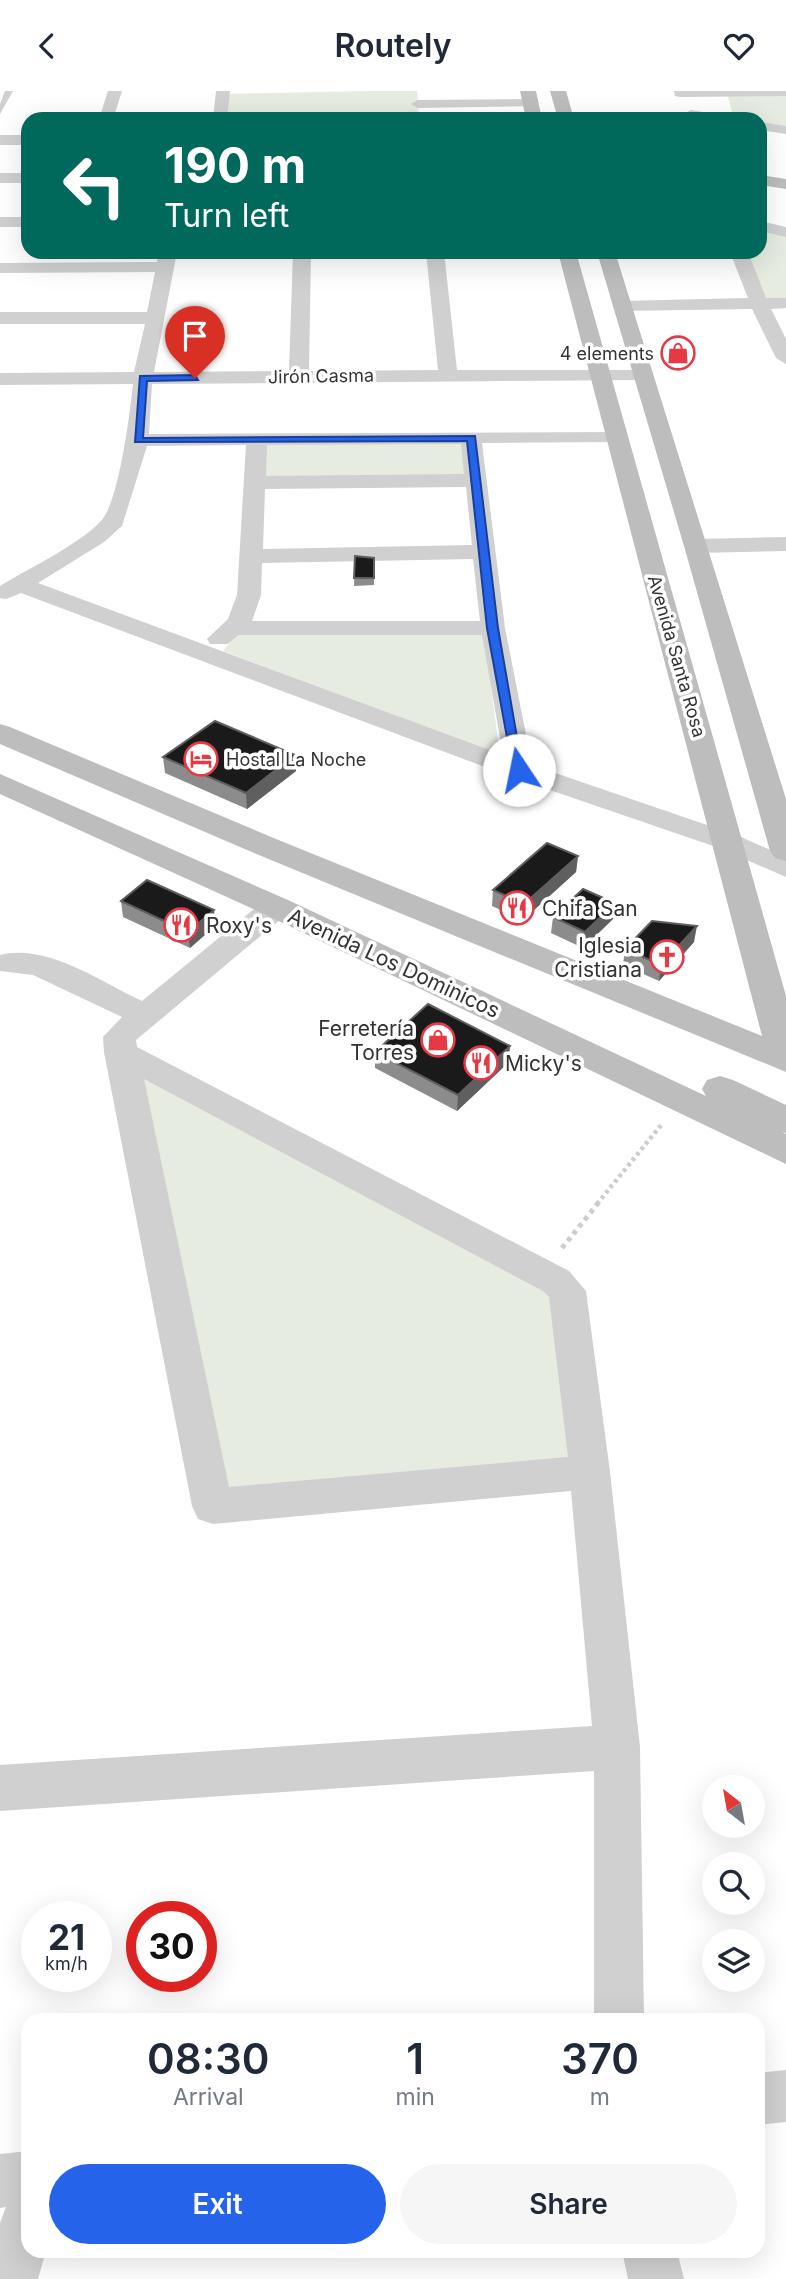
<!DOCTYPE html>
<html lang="en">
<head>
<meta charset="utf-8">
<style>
	body { margin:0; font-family:Inter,sans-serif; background:#f6f6f7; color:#1f2937; height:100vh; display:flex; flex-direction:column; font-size:26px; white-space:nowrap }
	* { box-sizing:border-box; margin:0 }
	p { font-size:23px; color:#747a83 }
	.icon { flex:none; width:38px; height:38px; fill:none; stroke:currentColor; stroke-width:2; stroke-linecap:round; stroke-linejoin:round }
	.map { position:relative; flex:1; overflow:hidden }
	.details { position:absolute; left:21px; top:1922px; width:744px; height:245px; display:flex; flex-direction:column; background:#fff; border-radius:21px; box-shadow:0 7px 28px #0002 }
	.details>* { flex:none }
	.banner { position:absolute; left:21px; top:21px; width:746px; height:147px; border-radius:21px; box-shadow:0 7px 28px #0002; background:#00695c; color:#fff; overflow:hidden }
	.needle { width:46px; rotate:329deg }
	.tools { position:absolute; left:702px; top:1684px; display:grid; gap:14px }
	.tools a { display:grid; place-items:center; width:63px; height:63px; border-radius:50%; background:#fff; box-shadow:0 7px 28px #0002; font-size:35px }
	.speed { position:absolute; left:21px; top:1810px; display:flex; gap:14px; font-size:35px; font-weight:700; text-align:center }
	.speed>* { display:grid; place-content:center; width:91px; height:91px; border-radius:50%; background:#fff; box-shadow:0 7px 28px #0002; line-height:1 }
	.speed small { font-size:18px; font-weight:400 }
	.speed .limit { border:10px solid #d22; background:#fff; color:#111 }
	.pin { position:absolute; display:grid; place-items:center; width:60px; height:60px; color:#fff; margin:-72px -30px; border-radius:50% 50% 50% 0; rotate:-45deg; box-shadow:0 0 7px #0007 }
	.pin .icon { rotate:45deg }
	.me { position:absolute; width:77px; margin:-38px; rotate:349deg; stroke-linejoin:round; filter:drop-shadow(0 0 5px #0008) }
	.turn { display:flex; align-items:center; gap:24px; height:147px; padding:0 28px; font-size:32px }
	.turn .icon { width:91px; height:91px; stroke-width:2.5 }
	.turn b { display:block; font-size:49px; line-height:60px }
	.eta { display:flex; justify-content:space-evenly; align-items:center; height:119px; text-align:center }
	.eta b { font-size:42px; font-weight:600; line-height:49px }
	.button { display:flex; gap:14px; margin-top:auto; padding:14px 28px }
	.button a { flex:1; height:80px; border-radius:42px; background:#2563eb; color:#fff; font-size:28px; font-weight:600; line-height:80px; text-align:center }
	.button a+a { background:#f6f6f7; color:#1f2937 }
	header { display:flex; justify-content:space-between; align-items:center; height:91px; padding:0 28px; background:#fff; font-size:32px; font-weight:600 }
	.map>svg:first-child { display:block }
	.green { fill:#e6ecdf }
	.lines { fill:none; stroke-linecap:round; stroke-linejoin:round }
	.path-far1 { stroke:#cdcdcd; stroke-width:4.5; stroke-dasharray:3.5 3.5; stroke-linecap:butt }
	.path { stroke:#cdcdcd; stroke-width:5; stroke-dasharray:4.5 4.5; stroke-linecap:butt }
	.lane { fill:#d0d0d0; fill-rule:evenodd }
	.street { fill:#d0d0d0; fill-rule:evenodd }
	.secondary { fill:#bdbdbd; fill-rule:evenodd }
	.wall { fill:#8c8c8c }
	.shaded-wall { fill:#5f5f5f }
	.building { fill:#1a1a1a; stroke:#5f5f5f; stroke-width:2 }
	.route { fill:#2563eb; stroke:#184099; stroke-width:2 }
	.labels { text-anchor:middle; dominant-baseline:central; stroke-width:7; stroke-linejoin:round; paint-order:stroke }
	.far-poi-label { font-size:18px; fill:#333; stroke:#fff; text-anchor:end }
	.far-street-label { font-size:18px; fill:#333; stroke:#fff }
	.poi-label { font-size:21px; fill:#333; stroke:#fff; text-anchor:start }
	.street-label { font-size:21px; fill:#333; stroke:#fff }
</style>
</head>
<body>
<header><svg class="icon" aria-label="back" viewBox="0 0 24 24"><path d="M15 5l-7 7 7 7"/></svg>Routely<svg class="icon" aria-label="heart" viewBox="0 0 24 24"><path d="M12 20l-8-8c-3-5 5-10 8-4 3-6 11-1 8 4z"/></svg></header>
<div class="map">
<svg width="786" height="2188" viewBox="0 0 786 2188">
	<rect width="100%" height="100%" fill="#fff"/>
	<path class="green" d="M371,0H417L419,28H220L223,3Z
		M727,2H786V37L760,32V28H734Z
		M760,136L786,142V211H768L745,161H760Z
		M463,351L467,385L265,387V352Z
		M238,543H484L500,664L223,560Z
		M140,984L556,1203L575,1370L224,1402Z"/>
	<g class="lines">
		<path class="path-far1" d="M597,1113L662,1033"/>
		<path class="path" d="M562,1157L599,1111"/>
		<path class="lane" d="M5,0H13L0,23V13Z"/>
		<path class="street" d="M108,0H122L113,28H99Z
			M216,0H230L227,28H213Z
			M674,0H786V5L680,6L675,5Z
			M531,8L536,9V15L418,17L411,13L418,9Z
			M691,19L726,25L728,28L686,26L684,23Z
			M760,31L786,35V43L760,39Z
			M0,44H28V54H0Z
			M0,82H28V92H0Z
			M0,126H28V136H0Z
			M760,130L786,136V146L760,140Z
			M159,161H177L154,281L289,280L293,161H311L309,280L438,279L426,161H444L457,279H649L652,283L649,287L642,289L152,293L149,343L623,341L626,345L616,351L482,352L505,537L532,674L739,745L786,766V786L719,757L509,685L21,502L6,508L0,507V495C31,476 77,455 101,430C119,411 130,321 133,293L0,294V282L134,281L145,233H0V221H147L155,181L0,182V172L157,171ZM461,353L464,383L266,385L267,354ZM246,354L237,504L228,528L207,548L210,553H228L238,544H482L503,664L38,492L104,451L122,435L147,355ZM466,396L472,454L263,458L265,398ZM473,468L480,530H252L261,504L262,472Z
			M730,161H748L766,207H786V217L771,218L786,248V273L776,267L752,218L621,220L612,215L621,210L748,207Z
			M786,446V460L697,462L686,455L697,448Z
			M276,807L287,809L291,816L287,823L136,949L137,956L569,1180L586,1200L610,1381L640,1656L644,1928H594V1680L0,1720V1674L592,1635L571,1400L213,1433L198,1428L192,1415L104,961L103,946L122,926L33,884L0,880V864C47,852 101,891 142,910L265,809ZM144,988L543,1200L549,1206L568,1366L229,1396Z
			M786,1979V2031L758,2034V1982Z
			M28,2060V2160H46L38,2188H0V2132L6,2116L0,2117V2063Z
			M622,2160H677L684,2188H628Z"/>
		<path class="secondary" d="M520,0H536L542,28H526Z
			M550,0H566L574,28H558Z
			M760,84L786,88V98L760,94Z
			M558,161H576L786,905V981L254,762L0,653V633L10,636L276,748L762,945Z
			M597,161H615L786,708V770L775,767L770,760L684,455Z
			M0,683L288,809L706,1005L702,998L707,989L720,985L733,989L786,1014V1042L782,1041L786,1043V1073L264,823L0,703Z"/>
	</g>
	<path class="wall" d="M355,465L374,467V494L354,495Z
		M295,664L296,680L247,718L165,682L163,666Z
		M578,765L576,781L523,829L492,815L493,799Z
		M121,810L214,819L215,835L190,857L123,826Z
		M615,812L613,828L583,857L551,842L553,826Z
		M694,851L659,890L623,874L625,858Z
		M375,961L509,971L457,1020L375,977Z"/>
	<path class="shaded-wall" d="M295,664L296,680L247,718L246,702Z
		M578,765L576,781L523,829L524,813Z
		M615,812L613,828L583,857L585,841Z
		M214,819L215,835L190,857L188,841Z
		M697,835L694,851L659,890L661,874Z
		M510,955L509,971L457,1020L458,1004Z"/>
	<path class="building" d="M355,465L374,467V487H354Z
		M215,630L295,664L246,702L163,666Z
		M547,752L578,765L524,813L493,799Z
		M147,789L214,819L188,841L121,810Z
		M583,798L615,812L585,841L553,826Z
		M652,830L697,835L661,874L625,858Z
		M428,913L510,955L458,1004L375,961Z"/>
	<path class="route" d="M195,284L198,289L147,290L143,347L475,345L498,537L523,681L513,679L487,537L467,350L135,351L140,285Z"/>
	<defs>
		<symbol id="shop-ring" viewBox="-11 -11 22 22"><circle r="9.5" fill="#fff" stroke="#e63946" stroke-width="1.5"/><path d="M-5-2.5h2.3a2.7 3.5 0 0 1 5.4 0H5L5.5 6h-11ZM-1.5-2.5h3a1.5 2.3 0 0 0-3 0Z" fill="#e63946"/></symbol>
		<symbol id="hotel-ring" viewBox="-11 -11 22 22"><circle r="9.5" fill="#fff" stroke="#e63946" stroke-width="1.5"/><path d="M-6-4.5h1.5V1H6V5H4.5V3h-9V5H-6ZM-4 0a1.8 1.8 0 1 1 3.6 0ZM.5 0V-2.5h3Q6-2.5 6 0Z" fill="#e63946"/></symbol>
		<symbol id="restaurant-ring" viewBox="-11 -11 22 22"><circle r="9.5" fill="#fff" stroke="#e63946" stroke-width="1.5"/><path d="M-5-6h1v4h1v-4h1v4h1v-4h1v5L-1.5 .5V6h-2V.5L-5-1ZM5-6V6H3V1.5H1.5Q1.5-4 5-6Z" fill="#e63946"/></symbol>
		<symbol id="church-ring" viewBox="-11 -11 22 22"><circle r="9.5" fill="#fff" stroke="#e63946" stroke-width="1.5"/><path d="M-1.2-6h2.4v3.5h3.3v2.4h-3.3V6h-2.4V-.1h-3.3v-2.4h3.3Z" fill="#e63946"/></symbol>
	</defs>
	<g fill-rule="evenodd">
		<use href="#shop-ring" x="659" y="243" width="38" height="38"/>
		<use href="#hotel-ring" x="182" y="649" width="38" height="38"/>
		<use href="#restaurant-ring" x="498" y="798" width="38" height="38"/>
		<use href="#restaurant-ring" x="162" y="815" width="38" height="38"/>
		<use href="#church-ring" x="648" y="847" width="38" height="38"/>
		<use href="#shop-ring" x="419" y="930" width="38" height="38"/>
		<use href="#restaurant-ring" x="462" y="953" width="38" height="38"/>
	</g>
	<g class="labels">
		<g class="far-poi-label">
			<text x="654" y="262">4 elements</text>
			<text x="226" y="668" text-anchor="start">Hostal La Noche</text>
		</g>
		<g class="far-street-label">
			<text transform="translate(321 285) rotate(-1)">Jirón Casma</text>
			<text transform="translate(677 565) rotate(74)">Avenida Santa Rosa</text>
		</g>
		<g class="poi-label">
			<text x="542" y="817">Chifa San</text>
			<text x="206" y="834">Roxy's</text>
			<text x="642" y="854" text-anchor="end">Iglesia<tspan x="642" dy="24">Cristiana</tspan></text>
			<text x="414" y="937" text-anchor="end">Ferretería<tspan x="414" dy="24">Torres</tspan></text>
			<text x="505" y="972">Micky's</text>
		</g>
		<g class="street-label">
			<text transform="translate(394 872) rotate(25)">Avenida Los Dominicos</text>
		</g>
	</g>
</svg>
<div class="tools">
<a><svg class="needle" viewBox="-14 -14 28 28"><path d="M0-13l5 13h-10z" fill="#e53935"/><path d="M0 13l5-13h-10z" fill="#747a83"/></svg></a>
<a><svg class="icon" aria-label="search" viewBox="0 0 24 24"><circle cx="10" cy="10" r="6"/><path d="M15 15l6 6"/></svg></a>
<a><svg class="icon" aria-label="layers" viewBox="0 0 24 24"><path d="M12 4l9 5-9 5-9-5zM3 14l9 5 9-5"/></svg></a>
</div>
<div class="speed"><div>21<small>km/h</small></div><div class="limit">30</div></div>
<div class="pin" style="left:195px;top:287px;background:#d93025"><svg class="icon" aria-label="arrive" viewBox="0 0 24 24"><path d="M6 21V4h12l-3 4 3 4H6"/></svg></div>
<svg class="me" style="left:519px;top:679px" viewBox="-20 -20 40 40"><circle r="19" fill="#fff"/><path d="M0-13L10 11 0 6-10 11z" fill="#2563eb"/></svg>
<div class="banner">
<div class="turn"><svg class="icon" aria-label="left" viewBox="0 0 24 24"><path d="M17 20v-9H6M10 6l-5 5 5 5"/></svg><div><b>190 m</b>Turn left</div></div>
</div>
<section class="details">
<div class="eta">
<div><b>08:30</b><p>Arrival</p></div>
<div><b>1</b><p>min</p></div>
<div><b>370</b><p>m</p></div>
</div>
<div class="button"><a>Exit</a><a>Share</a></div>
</section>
</div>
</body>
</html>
